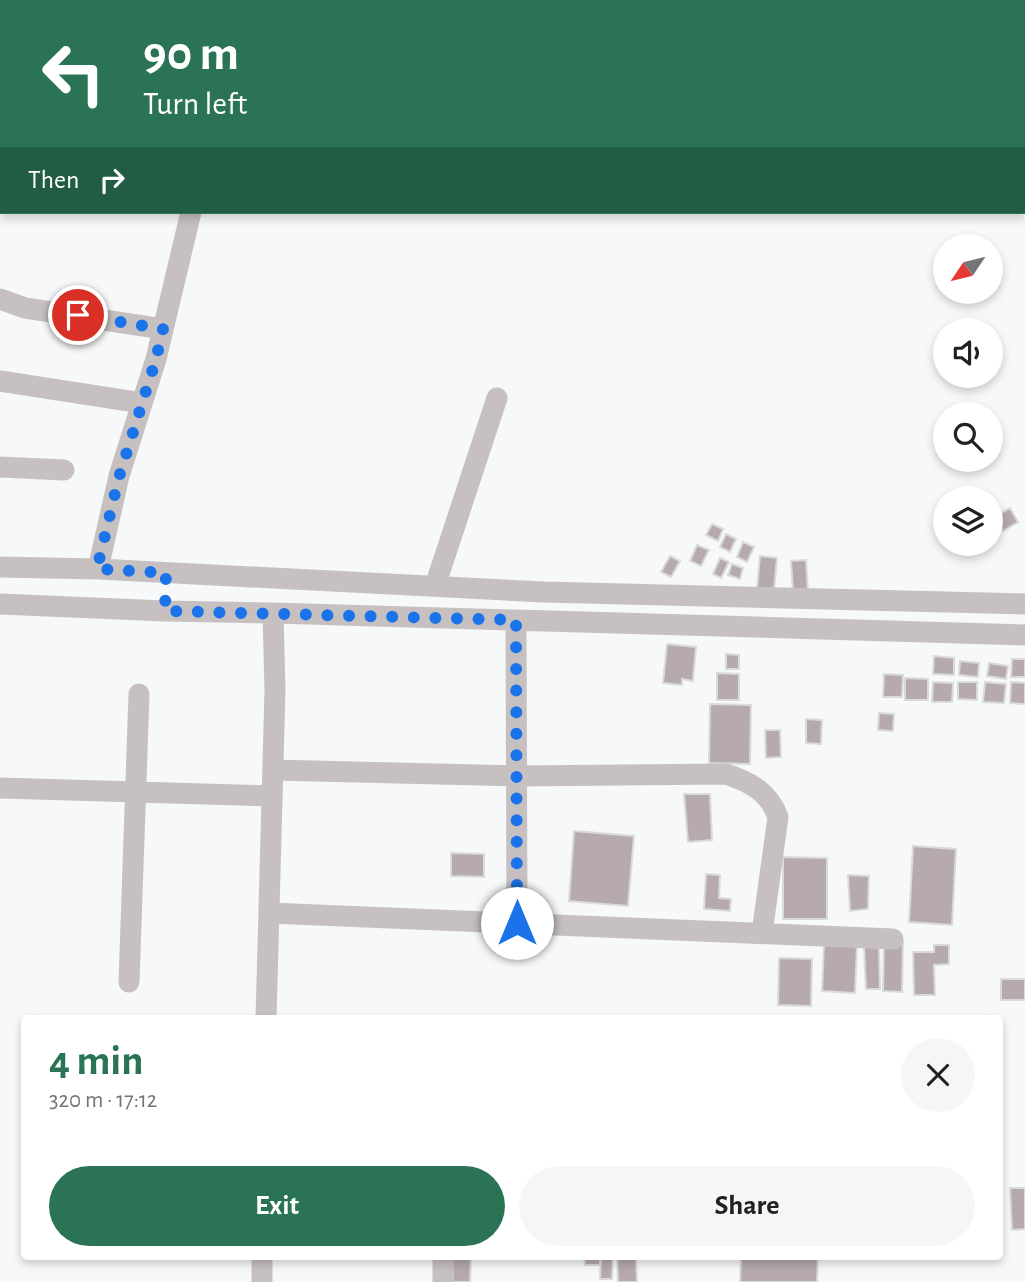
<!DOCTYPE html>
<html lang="en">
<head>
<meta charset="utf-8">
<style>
	body { margin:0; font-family:"Alegreya Sans",sans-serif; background:#f6f6f6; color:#202124; height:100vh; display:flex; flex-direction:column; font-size:26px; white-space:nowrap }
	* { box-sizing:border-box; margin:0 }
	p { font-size:23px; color:#757577 }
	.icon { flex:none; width:38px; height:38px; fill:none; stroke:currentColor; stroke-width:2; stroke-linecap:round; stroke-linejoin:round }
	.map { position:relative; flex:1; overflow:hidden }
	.side { position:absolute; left:21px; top:1015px; width:982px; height:245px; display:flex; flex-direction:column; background:#fff; border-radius:7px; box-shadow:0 4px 10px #0003 }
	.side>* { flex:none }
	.banner { position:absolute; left:0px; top:0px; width:1026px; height:214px; box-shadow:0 4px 10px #0003; background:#2a7355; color:#fff; overflow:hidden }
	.needle { width:46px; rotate:235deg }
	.controls { position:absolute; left:933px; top:234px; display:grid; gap:14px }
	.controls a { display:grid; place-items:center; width:70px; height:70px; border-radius:50%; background:#fff; box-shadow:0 4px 10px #0003; font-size:35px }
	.pin { position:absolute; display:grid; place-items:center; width:60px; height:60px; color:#fff; margin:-30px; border:4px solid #fff; border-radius:50%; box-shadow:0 2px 7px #0007 }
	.me { position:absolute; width:77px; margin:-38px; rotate:0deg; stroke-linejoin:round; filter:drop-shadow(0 0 5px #0008) }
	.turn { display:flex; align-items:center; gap:24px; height:147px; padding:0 28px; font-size:32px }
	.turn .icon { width:91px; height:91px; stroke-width:2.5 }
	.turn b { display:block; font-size:49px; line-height:60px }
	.then { display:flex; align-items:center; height:66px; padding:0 28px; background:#0003; gap:14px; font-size:26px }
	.round { display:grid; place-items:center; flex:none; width:74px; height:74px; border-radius:37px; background:#f6f6f6 }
	.overview { display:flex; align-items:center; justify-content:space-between; height:119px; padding:0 28px }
	h1 { font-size:42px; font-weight:600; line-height:52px; color:#2a7355 }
	.action { display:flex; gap:14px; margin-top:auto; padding:14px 28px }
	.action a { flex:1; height:80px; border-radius:42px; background:#2a7355; color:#fff; font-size:28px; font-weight:600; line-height:80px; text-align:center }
	.action a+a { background:#f6f6f6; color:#202124 }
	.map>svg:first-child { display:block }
	.building { fill:#b6aaac; stroke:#d9dada; stroke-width:2 }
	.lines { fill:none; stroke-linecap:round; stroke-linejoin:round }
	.street { stroke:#c7c0c1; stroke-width:21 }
	.route { stroke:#1a73e8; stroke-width:12; stroke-dasharray:0 21.6 }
</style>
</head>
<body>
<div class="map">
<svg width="1025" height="1282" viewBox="0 0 1025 1282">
	<rect width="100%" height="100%" fill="#f6f8f9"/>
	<path class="building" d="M1010,508L1018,522L1003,531L995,517Z
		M712,524L723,529L718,541L706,535Z
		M726,534L736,539L730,552L720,547Z
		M743,542L754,547L747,562L737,557Z
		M697,545L709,550L701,566L690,561Z
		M670,556L680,561L671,577L661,572Z
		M760,556L777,558L774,591L757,589Z
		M720,558L729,562L721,578L713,574Z
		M806,560L808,591L793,592L791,561Z
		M732,564L743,568L740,579L728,575Z
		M667,644L696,647L693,681L682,679V685L663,683Z
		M726,654L739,655V669H726Z
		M934,656L954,658V675L933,674Z
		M1012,659H1025V677H1011Z
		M960,661L979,663L978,677L959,675Z
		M989,663L1008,666L1006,679L987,676Z
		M717,673L739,674V700H717Z
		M884,674L903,675L902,697H883Z
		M905,678L928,679V700H905Z
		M933,682L953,683L952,702H932Z
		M958,682H977V700L958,699Z
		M985,682L1006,684L1004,703L983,702Z
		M1011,682L1025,683V704L1010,703Z
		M710,704L751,705L750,764L709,763Z
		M879,713L894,714L893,731L878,730Z
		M806,719L822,720L821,744L806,743Z
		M765,730H780L781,757L766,758Z
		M684,794H710L712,840L688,842Z
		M574,831L634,836L628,906L569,901Z
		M913,846L956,849L952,925L909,922Z
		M451,853L484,854V877L451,876Z
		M783,857L827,858V919H783Z
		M706,874L720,875L719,898L731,899L730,911L704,909Z
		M848,875L869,876L868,909L850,911Z
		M884,941L903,942L902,992L883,991Z
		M824,944L857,945L855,993L822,991Z
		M934,945H949V964L934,965L935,995H914L913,952H934Z
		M864,947H879L880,989H866Z
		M779,958L812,959L811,1006L778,1005Z
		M1001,979H1025V1000H1001Z
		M1010,1188H1025V1229L1012,1230Z
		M452,1256H471L470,1282H453Z
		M584,1256H600V1265H585Z
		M601,1256H613L612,1279H600Z
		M617,1256H636L637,1282H618Z
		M741,1256H818L817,1282H740Z"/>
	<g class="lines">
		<path class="street" d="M60,0L61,2
			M142,2L144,0
			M0,299L25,308L163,329
			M0,381L142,403
			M0,467L64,470
			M0,567L98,569L544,592L1025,604
			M98,569L119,476L156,359L191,212
			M435,586L497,398
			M0,604L165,611L273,613L1025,635
			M516,620L517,923
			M273,770L517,776L726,774C750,782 769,792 778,817L762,933
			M0,788L272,796
			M269,913L893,939
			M129,982L139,694
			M266,1018L275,690L273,613
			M262,1282V1256
			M443,1282V1256"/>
	</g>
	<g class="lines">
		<path class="route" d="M78,315L163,329L156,359L119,477L97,569L166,573L165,611L516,620L517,923"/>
	</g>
</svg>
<div class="controls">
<a><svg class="needle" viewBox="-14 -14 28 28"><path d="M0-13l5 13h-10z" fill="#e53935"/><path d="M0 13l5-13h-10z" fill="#757577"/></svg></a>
<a><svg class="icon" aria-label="sound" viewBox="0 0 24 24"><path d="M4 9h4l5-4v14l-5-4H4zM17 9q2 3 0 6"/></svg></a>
<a><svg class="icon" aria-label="search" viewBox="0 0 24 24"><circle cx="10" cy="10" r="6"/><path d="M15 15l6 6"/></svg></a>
<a><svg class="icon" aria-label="layers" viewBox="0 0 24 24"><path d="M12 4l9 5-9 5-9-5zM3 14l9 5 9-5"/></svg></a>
</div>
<div class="pin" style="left:78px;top:315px;background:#d93025"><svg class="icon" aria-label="arrive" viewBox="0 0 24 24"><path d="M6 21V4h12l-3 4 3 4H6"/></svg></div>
<svg class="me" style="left:517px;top:923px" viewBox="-20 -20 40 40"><circle r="19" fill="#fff"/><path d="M0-13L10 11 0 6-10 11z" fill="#1a73e8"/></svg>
<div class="banner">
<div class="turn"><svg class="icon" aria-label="left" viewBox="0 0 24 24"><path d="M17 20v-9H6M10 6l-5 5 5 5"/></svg><div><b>90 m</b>Turn left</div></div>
<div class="then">Then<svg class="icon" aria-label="right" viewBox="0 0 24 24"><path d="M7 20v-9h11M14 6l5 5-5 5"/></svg></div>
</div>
<section class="side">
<div class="overview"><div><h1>4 min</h1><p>320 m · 17:12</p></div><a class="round"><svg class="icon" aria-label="close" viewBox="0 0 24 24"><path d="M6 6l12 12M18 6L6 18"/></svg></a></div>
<div class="action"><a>Exit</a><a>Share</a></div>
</section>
</div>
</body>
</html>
